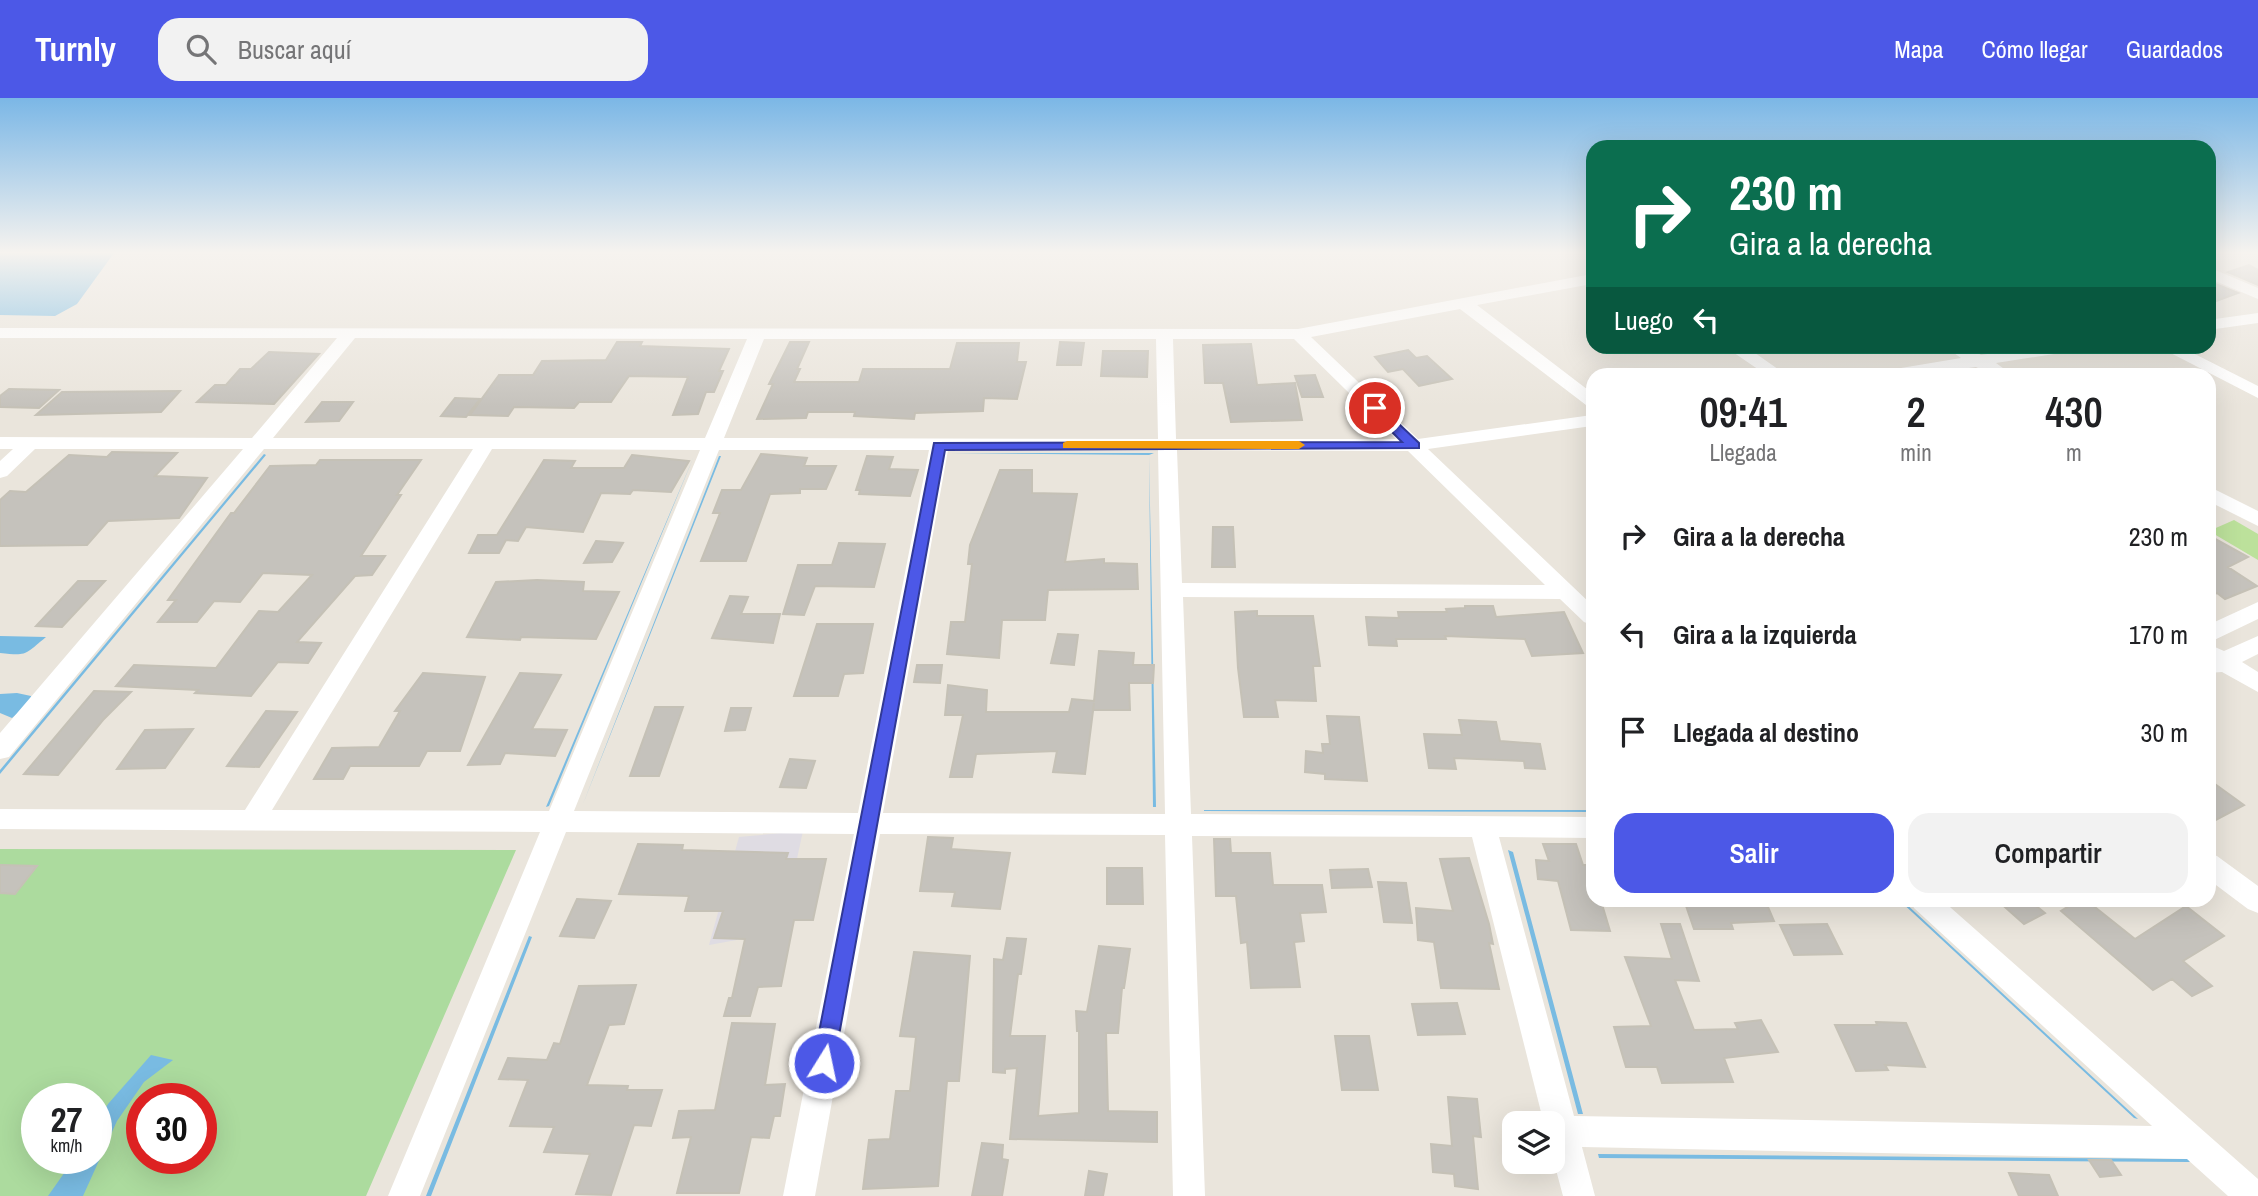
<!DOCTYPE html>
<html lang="es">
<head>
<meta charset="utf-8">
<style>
	body { margin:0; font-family:"Archivo Narrow",sans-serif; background:#f2f2f2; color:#202124; height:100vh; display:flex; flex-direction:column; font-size:26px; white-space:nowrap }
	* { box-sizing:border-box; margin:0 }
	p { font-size:23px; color:#757577 }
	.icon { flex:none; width:38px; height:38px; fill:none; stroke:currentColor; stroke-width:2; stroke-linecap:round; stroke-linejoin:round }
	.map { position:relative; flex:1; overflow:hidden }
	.sheet { position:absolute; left:1586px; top:270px; width:630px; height:539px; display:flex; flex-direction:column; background:#fff; border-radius:21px; box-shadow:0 7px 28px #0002 }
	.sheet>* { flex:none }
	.banner { position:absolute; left:1586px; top:42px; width:630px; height:214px; border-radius:21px; box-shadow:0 7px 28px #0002; background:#0b6e4f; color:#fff; overflow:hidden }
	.controls { position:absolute; left:1502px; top:1013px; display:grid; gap:14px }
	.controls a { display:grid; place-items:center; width:63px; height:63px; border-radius:14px; background:#fff; box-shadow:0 7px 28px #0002; font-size:35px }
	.speed { position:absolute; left:21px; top:985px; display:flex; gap:14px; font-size:35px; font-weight:700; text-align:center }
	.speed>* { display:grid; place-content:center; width:91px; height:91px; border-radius:50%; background:#fff; box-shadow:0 7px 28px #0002; line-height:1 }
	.speed small { font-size:18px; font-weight:400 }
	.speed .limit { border:10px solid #d22; background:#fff; color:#111 }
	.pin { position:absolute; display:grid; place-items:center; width:60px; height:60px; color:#fff; margin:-30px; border:4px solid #fff; border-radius:50%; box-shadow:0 2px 7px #0007 }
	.me { position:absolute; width:77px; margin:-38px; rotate:10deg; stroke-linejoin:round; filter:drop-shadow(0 0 5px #0008) }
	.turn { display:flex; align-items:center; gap:24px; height:147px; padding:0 28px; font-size:32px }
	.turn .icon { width:91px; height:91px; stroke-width:2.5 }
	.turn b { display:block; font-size:49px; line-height:60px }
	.then { display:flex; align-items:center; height:66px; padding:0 28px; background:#0003; gap:14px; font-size:26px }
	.eta { display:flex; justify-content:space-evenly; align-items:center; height:119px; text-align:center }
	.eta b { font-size:42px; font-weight:600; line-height:49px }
	.primary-button { display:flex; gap:14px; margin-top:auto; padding:14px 28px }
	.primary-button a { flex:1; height:80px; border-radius:21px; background:#4c58e7; color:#fff; font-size:28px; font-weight:600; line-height:80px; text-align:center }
	.primary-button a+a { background:#f2f2f2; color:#202124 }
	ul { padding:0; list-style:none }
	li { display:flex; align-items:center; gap:21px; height:98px; padding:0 28px }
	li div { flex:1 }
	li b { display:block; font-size:26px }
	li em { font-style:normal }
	header { display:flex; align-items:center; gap:42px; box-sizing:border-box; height:98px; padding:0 35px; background:#4c58e7; color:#fff }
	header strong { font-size:33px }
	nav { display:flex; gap:38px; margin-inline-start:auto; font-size:24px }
	.search { width:490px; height:63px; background:#f2f2f2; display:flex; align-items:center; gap:18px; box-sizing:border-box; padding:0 24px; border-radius:21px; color:#757577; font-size:26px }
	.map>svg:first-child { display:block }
	.industrial { fill:#dfdce3 }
	.green { fill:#acdb9e; fill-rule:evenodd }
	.pitch { fill:#bce19b }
	.water { fill:#79bbe2 }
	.building { fill:#c5c2bc; stroke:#c5c1b6; stroke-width:2 }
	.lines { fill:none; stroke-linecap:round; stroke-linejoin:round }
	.street { fill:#fff; fill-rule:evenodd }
	.route { fill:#4c58e7; stroke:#313996; stroke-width:2 }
	.slow { fill:#f59e0b }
</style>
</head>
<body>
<header>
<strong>Turnly</strong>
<div class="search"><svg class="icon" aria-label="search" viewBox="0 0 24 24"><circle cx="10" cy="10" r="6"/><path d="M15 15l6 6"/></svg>Buscar aquí</div>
<nav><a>Mapa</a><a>Cómo llegar</a><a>Guardados</a></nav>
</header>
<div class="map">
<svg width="2258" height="1098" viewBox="0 0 2258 1098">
	<rect width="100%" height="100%" fill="#eae5dc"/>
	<path class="industrial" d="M803,733L781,834L709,847L739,739Z"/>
	<path class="green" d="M0,751L516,752L366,1098H0ZM37,1001H96V1060H37ZM142,1001H201V1060H142Z"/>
	<path class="pitch" d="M2234,422L2258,436V462L2209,433Z"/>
	<path class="water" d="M0,155H114L77,206L55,218L0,217Z
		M950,355H1154L1149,357L1156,709H1153L1149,357Z
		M264,356L266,357L0,676V672Z
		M694,358L549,708L546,709Z
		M719,358H721L583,706Z
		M0,538L46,539C24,557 28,558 0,555Z
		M17,595L31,598L32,603L12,620L0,615V596Z
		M1204,712H1592V714L1204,713Z
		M1508,752L1513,754L1583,1016H1578Z
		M1899,802H1902L2138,1021L2134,1020Z
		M529,838L532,839L431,1098H426Z
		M151,957L173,962L144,984L117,1023L83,1098H48L74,1061L96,1060V1025L108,1006Z
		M1598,1056L2188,1061L2190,1064L1599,1060Z"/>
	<path class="building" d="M2249,167L2258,172V187L2228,174Z
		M2208,183L2238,195L2208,206Z
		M617,244H642L640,248L729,251L719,273H723L714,294H706L698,316L673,317L688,279L629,278L611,304H579L574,310L514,309L508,318L470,317L499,277H533L542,263L606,262Z
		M790,244H809L797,271H800L794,284H859L863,271H950L957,245H1019L1017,264H1026L1017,301L984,300L983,313L915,315L914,321L854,318L855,314H808L806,320L757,321L773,286H769Z
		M1060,244L1084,245L1081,267H1057Z
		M1251,246L1257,287L1295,285L1302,322L1231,324L1223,285H1205L1203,247Z
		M1408,252L1416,260L1427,258L1452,281L1419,288L1403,271L1388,274L1375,259Z
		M1103,253H1148L1147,279L1101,278Z
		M269,254L319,256L274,306L197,304L215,287H226L240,271H251Z
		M1315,277L1323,299H1302L1295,278Z
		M9,291L59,292L39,310L0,309V298Z
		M180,293L161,314L36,317L62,294Z
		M455,300L480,301L466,319L441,318Z
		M322,304H353L339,323L306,324Z
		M112,354L177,355L155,378L207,380L179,420L108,423L87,447L0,448V402L10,393L26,394L69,357L107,359Z
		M761,356L807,360L804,368H836L826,391H800V395L770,396L746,463H701L720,415H713L722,392H741Z
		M632,357L689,363L671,394L633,392L630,396L601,395L583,434L526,429L518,443L506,442L499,455H469L478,437H497L544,362L575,363L571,370H624Z
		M867,358L893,359L889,371L918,372L910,398L859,396L860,392H856Z
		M320,362H421L397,397H401L361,458H385L372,477L355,478L297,544L321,545L308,565L278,564L251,598L195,595L198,592L116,588L134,567L216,570L259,513L278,514L312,477L263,475L240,504L214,503L197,524H158L176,502H168L231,415H234L270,368L316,367Z
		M1000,372H1032V395L1077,396L1065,464L1104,461V465L1137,466L1138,491L1048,492L1045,522H1002L999,560L947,556L951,524H965L972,466H968L970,447Z
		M1213,429H1233L1235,469H1212Z
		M2208,437L2248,459L2228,469L2257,488L2225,501L2217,495L2208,499Z
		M596,443L623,445L612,464L584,465Z
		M839,445L885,446L874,489L815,488L804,517L783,516L798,467H832Z
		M537,482L584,484L583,493L619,494L596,541L521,539L520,542L467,539L496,484Z
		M78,483H105L62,529L36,528Z
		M730,498L748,499L741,516H780L773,545L712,540Z
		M1465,508H1493L1496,519L1564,514L1583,555L1532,558L1525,541L1445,538L1446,541H1396L1397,548L1369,547L1366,519L1399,520L1398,514H1447L1446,511L1465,510Z
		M1257,513V518H1313L1320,568H1313L1316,603L1275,602L1278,619H1244L1238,570L1235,514Z
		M817,526H873L863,575L844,576L838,598H794Z
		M1058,536L1078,537L1074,567L1051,565Z
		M1099,553L1134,555L1133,567H1154L1153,585H1129L1130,612H1093L1094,605L1085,676L1053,674L1057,653L976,656L972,679H950L963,617H945L948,587L987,592L986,614H1069L1072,601L1094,603Z
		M917,567H942L940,585L914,584Z
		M423,575L485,579L460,653H427L419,668H350L343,681H314L332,650L379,649L400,613H395Z
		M520,575L561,577L532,631L567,632L555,658L505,655L500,666L468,667Z
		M94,593L131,594L103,622L58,677L24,676Z
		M655,609H683L659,678H630Z
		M731,610H751L745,632L725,633Z
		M266,613L297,614L259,669L227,668Z
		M1327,618L1359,619L1367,683L1325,681V676L1305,674L1306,653L1323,655L1322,646H1330Z
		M1459,622L1496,624L1500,643L1540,646L1545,671L1525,670L1524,663L1454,660L1456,671L1429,670L1424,636L1462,637Z
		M193,631L165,670L117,671L145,632Z
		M790,661L815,663L806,690L780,689Z
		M2208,681L2244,707L2208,726Z
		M928,739L953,740L951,751L1010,755L1000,811L952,808L955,794L920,793Z
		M1214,741H1230L1231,755H1270L1273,787H1322L1326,814L1300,815L1304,843L1294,844L1300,889L1251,890L1247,844L1241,845L1236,798H1216Z
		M638,746L683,747L682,752L788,755L786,761H826L813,822H794L781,888L758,889L750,918H724L729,900H732L745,841L714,840L723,813H685L689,798L619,796Z
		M1543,746H1576L1583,767H1592V803H1601L1610,833L1571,832L1558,783L1538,781L1536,762L1549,763Z
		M1469,760L1489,826L1493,846L1489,845L1499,891L1441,890L1434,844L1418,842L1416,810L1453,813L1440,761Z
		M0,767L37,768L15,796L0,795Z
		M1107,770H1142L1143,806H1107Z
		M1368,771L1372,789L1332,790L1330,772Z
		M1378,784L1406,785L1412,825L1384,824Z
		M577,801L611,803L594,840L560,838Z
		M1684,802H1765L1774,823L1731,825L1733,831H1694Z
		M1997,802H2029L2045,815L2024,826Z
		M2079,802H2086L2135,841L2186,808L2224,838L2183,863L2212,888L2192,898L2172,881L2153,892L2061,813Z
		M1661,826H1680L1699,883L1675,882L1694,932L1738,931L1735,925L1761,922L1778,954L1724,960L1733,984L1662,985L1657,969H1626L1614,929L1651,928L1625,859L1672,861Z
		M1827,826L1842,856L1794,857L1780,827Z
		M1007,840L1026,841L1021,876H1018L1010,938H1045L1038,1018L1079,1015V933H1077L1076,913L1087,914L1099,848L1130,851L1124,890H1122L1118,935H1106L1108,1013L1157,1014V1044L1010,1041L1017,970L1005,971V975L993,974L994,861L1003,862Z
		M914,854L970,858L959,983H947L938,1088L863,1091L869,1042L890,1041L896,993H910L916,939L900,938Z
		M636,887L624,926L609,927L587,987L628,988L627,992H662L651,1028L634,1027L611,1097L576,1096L590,1056L544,1054L554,1029L510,1028L528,982L499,981L508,960L547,962L554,945L560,946L579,888Z
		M1457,905L1465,936L1418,937L1412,906Z
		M1876,924L1906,925L1925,969L1885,967L1888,972L1856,973L1835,927H1877Z
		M732,925L775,926L765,987L785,986L780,1018H774L769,1040L751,1039L739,1095H677L691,1039L673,1040L679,1013L715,1012Z
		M1335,938H1369L1378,992H1342Z
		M1448,999L1477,1001L1481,1039L1473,1038L1478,1091L1455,1088L1454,1076L1433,1074L1431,1046L1452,1048Z
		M982,1045L1003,1047L1002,1061L1008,1062L1002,1098H972Z
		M2089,1062H2111L2121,1077L2100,1079Z
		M1089,1073L1107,1076L1103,1098H1085Z
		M2009,1075L2049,1077L2058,1098H2019Z"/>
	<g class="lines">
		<path class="street" d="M2208,169L2258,190V201L2208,180Z
			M1592,176V186L1477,207L1592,295V308L1586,307L1460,211L1311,239L1418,341L1592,317V328L1428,351L1592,507V527L1584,524L1560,501L1183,499L1191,716L1592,719V740L1499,739L1574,1018L2152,1028L1914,810L1910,802H1942L2258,1081V1098H2228L2187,1061L1582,1049L1595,1098H1563L1552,1057V1026H1544L1472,739L1192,738L1205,1098H1173L1165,737L880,736L815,1098H783L854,736L566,734L420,1098H388L540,734L0,731V711L245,712L473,351H264L9,659L0,661V635L243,351H35L7,378L0,380V363L13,351H0V339L252,340L337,240H0V230L1298,231ZM355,240L747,241L705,340H273ZM764,241H1156L1158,341L724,340ZM1173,241H1294L1396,341H1176ZM492,351L700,352L549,713L272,712ZM719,352H929L858,715L574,713ZM948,352H1158L1165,716L883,715ZM1177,352L1408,353L1545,487L1182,485Z
			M2258,215V225L2208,232V222Z
			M1724,248H1745L1785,276H1765Z
			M1944,248H1966L1981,257L2037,248H2081L2073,253L1996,265L2011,276H1990L1976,269L1925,276H1886L1895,271L1961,260Z
			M2157,248H2179L2258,288V300Z
			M2208,388L2258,413V428L2208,403Z
			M2258,504V521L2208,545V527Z
			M2258,538V556L2242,564L2258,574V594L2222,574L2208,575V546L2224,553Z
			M2208,755L2217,758L2258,788V815L2248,811L2208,781Z"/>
	</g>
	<linearGradient id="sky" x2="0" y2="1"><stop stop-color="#7bb7e6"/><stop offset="0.5" stop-color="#f6f3ef"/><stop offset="1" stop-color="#f6f3ef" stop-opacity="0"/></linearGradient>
	<rect width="2258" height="309" fill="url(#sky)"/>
	<path class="route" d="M1375,306L1380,308L1419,345V350L945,352L834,965L831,972L824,975L816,972L813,965L934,345L1402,344L1371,313L1369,310Z"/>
	<path class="slow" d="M1067,343H1299L1305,347L1299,351L1063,350V345Z"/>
</svg>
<div class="controls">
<a><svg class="icon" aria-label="layers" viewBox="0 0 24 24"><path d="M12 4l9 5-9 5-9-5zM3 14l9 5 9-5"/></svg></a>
</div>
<div class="speed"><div>27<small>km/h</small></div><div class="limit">30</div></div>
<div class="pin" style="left:1375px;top:310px;background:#d93025"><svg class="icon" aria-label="arrive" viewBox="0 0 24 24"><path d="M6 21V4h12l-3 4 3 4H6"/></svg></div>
<svg class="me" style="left:824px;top:965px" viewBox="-20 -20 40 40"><circle r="17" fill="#4c58e7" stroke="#fff" stroke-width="3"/><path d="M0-11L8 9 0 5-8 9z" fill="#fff"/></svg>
<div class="banner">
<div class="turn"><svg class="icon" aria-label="right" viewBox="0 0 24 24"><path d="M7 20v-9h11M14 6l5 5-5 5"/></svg><div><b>230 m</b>Gira a la derecha</div></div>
<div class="then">Luego<svg class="icon" aria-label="left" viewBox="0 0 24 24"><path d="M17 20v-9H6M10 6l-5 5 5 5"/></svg></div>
</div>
<section class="sheet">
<div class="eta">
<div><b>09:41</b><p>Llegada</p></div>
<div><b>2</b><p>min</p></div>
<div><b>430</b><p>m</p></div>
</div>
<ul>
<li><svg class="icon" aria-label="right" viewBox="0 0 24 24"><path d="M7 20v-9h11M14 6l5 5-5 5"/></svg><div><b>Gira a la derecha</b></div><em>230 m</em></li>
<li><svg class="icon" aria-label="left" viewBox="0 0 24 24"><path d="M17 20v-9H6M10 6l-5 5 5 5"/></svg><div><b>Gira a la izquierda</b></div><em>170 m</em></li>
<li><svg class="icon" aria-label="arrive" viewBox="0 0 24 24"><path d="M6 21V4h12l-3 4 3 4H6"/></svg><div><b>Llegada al destino</b></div><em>30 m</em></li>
</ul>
<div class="primary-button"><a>Salir</a><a>Compartir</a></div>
</section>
</div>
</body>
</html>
